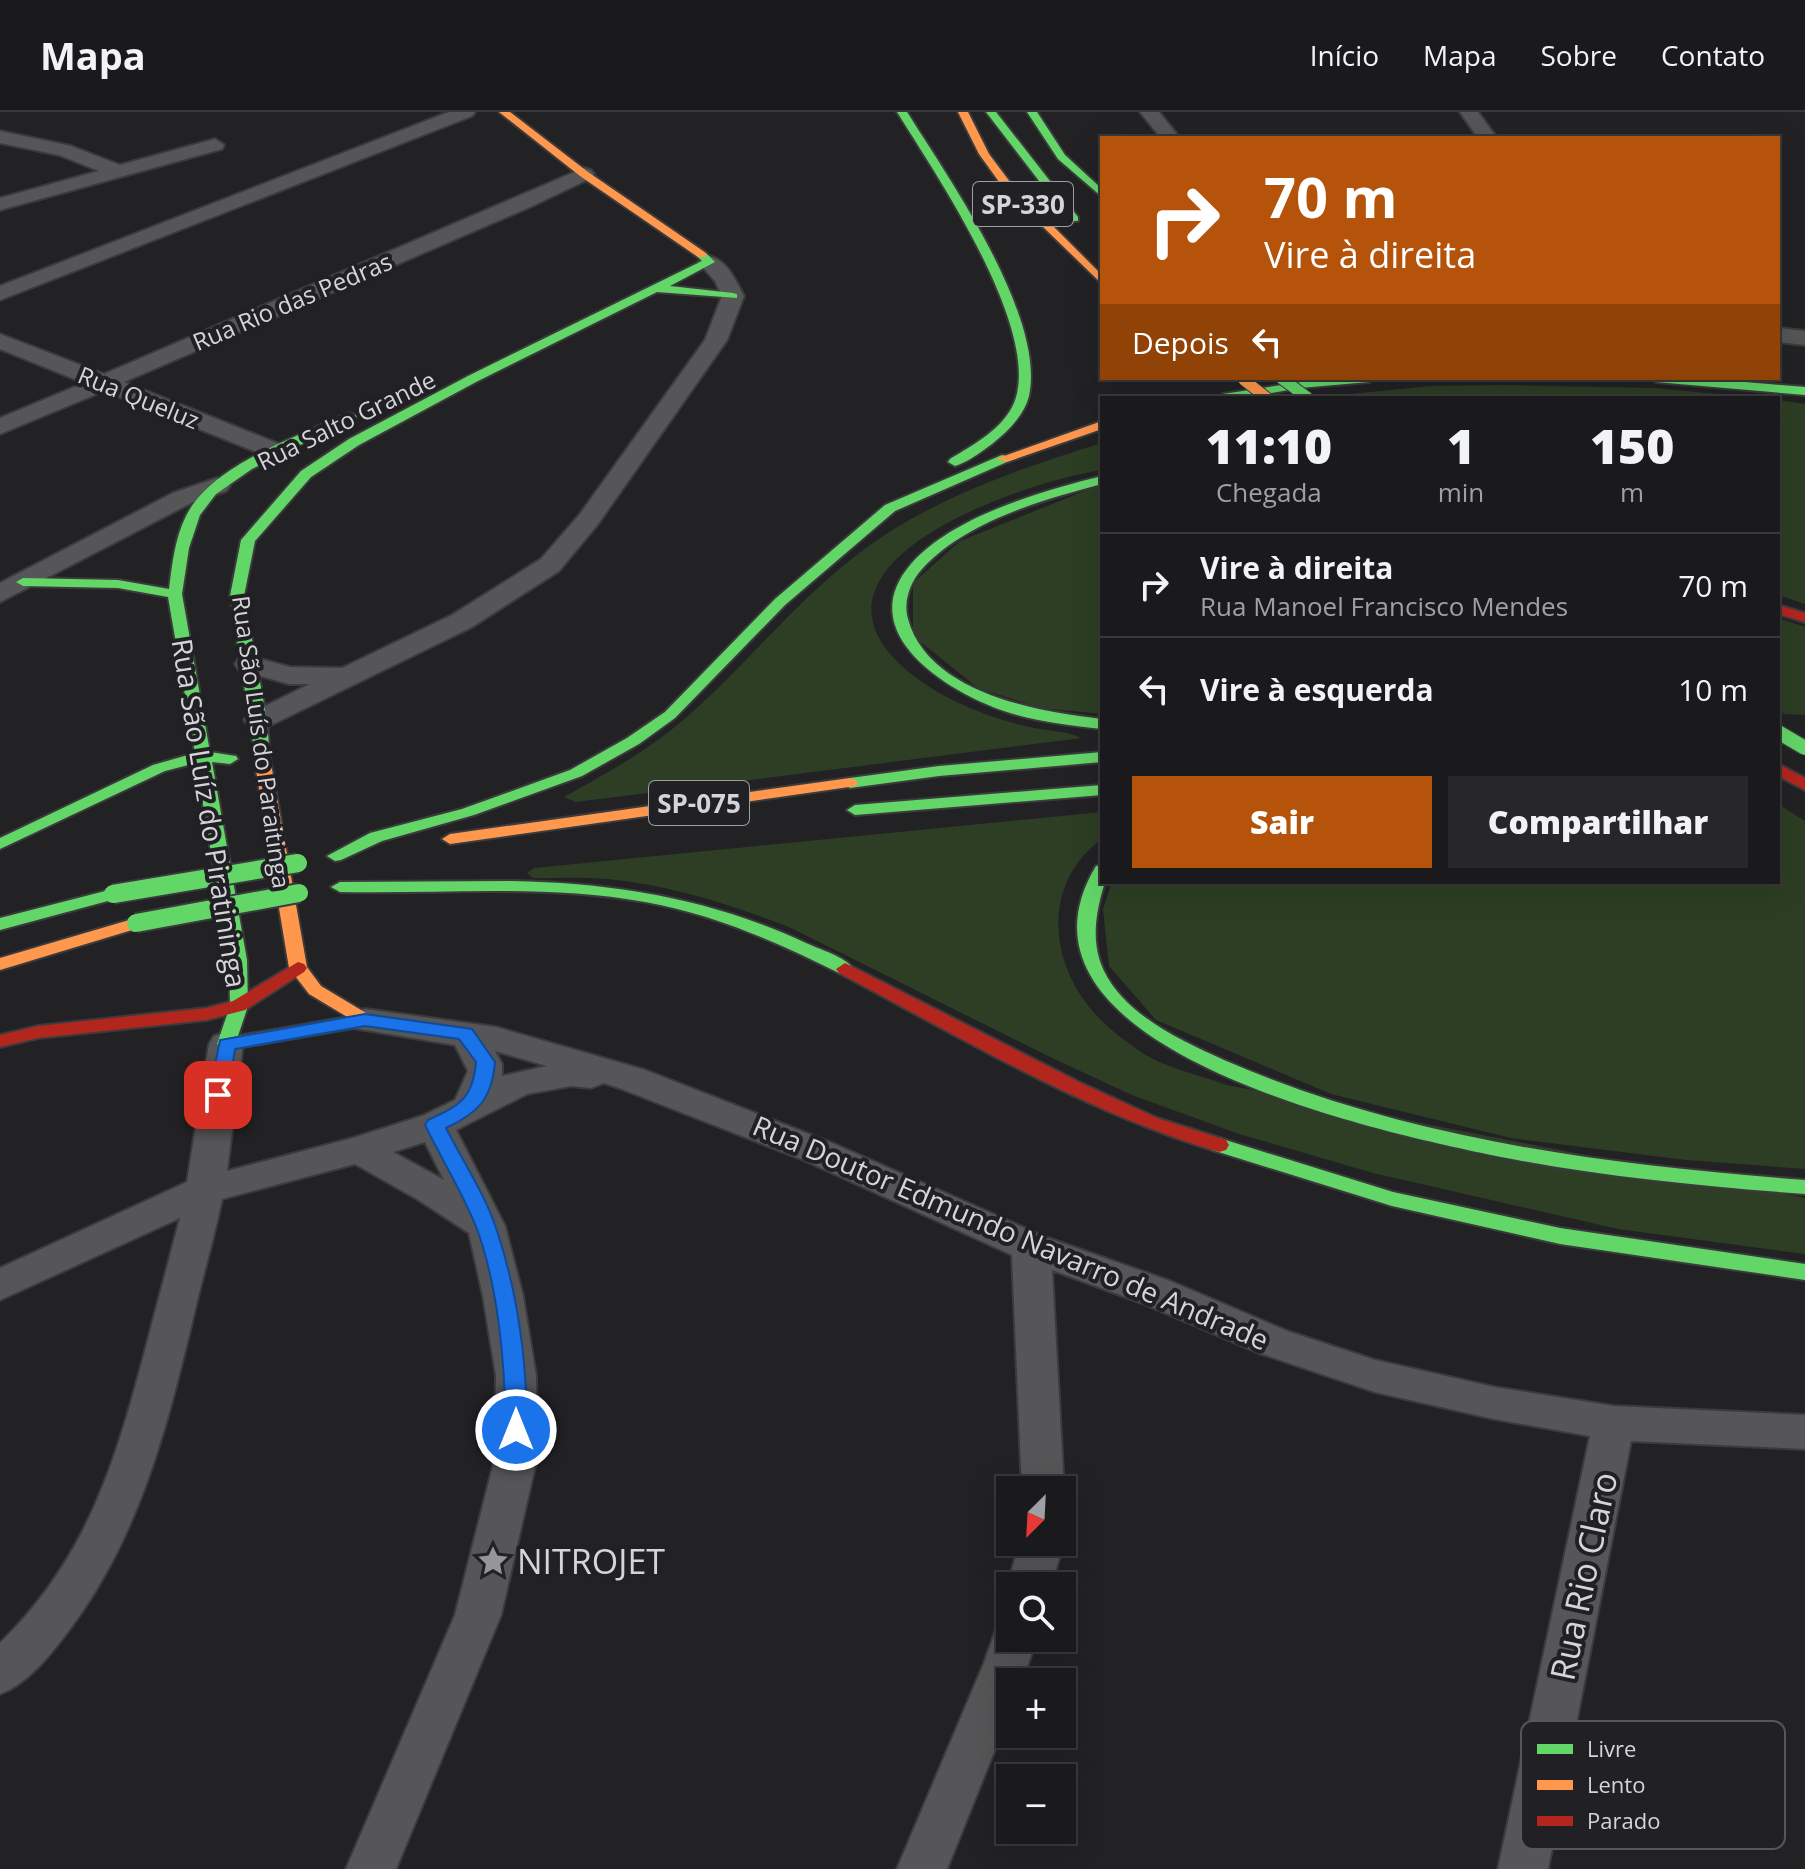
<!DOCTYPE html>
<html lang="pt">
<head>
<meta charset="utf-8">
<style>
	body { margin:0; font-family:"Open Sans",sans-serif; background:#272628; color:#f1f3f6; height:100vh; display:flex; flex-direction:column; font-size:30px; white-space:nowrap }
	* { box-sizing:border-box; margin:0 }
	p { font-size:26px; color:#9fa0a3 }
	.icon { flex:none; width:44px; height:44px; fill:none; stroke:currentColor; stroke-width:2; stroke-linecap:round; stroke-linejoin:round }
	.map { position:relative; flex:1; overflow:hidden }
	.sheet { position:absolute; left:1100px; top:284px; width:680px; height:488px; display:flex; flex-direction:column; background:#1a191b; border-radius:0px; box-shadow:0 8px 32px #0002,0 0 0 2px #38383a }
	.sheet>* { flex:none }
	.guide { position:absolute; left:1100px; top:24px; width:680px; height:244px; border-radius:0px; box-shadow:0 8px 32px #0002,0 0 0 2px #38383a; background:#b45309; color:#fff; overflow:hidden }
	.needle { width:52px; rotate:204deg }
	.buttons { position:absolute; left:996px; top:1364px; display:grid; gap:16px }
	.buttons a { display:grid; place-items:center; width:80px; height:80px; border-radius:0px; background:#1a191b; box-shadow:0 8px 32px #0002,0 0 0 2px #38383a; font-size:40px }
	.pin { position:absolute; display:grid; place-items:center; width:68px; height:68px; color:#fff; margin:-34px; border-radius:16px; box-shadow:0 4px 12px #0006 }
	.me { position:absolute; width:88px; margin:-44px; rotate:0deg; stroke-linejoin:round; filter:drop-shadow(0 0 6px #0008) }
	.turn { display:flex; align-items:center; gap:28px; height:168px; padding:0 32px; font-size:36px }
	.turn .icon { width:104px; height:104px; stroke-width:2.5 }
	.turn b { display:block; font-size:56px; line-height:68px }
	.then { display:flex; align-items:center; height:76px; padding:0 32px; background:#0003; gap:16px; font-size:30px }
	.eta { display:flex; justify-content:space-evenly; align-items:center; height:136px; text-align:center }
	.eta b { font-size:48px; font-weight:800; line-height:56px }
	.action { display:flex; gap:16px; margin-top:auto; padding:16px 32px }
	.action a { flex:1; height:92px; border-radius:0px; background:#b45309; color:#fff; font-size:32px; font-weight:800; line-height:92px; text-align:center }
	.action a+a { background:#272628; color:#f1f3f6 }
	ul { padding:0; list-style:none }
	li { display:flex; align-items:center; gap:24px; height:104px; padding:0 32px; border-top:2px solid #38383a }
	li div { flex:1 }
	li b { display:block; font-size:30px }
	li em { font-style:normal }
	header { display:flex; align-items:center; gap:48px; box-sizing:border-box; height:112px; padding:0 40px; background:#1a191b; border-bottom:2px solid #38383a }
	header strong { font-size:38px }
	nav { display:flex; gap:44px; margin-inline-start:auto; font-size:28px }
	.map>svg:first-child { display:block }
	.green { fill:#2d3e24 }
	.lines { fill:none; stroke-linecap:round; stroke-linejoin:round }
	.street-casing { stroke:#3b3b3e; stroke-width:4 }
	.fast-casing { stroke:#3b3b3e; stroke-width:4 }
	.slow-casing { stroke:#3b3b3e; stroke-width:4 }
	.jam-casing { stroke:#3b3b3e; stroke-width:4 }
	.street { fill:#565557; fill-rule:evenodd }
	.fast { fill:#63d668; fill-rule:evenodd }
	.slow { fill:#ff974d; fill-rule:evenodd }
	.jam { fill:#b3261e; fill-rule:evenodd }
	.fast-bridge-far2-casing { stroke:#3b3b3e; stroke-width:13; stroke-linecap:butt }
	.fast-bridge-far1-casing { stroke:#3b3b3e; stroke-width:17; stroke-linecap:butt }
	.fast-bridge-casing { stroke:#3b3b3e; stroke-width:22; stroke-linecap:butt }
	.slow-bridge-casing { stroke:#3b3b3e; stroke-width:13; stroke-linecap:butt }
	.fast-bridge-far2 { stroke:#63d668; stroke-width:11 }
	.fast-bridge-far1 { stroke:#63d668; stroke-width:14 }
	.fast-bridge { stroke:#63d668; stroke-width:18 }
	.slow-bridge { stroke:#ff974d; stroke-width:11 }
	.route { fill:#1a73e8; stroke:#114b97; stroke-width:2 }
	.labels { text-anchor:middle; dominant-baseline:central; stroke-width:8; stroke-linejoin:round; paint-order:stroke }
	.far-street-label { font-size:24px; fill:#d5d4d8; stroke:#212025 }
	.shield { fill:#212025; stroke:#9f9ea2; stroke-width:2 }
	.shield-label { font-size:26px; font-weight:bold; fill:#d5d4d8 }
	.street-label { font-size:28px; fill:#d5d4d8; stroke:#212025 }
	.near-poi-label { font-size:34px; fill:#d5d4d8; stroke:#212025; text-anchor:start }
	.near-street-label { font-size:34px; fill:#d5d4d8; stroke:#212025 }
	.key { fill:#212025; stroke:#57565b; stroke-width:2 }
	.key-label { font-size:22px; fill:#d5d4d8 }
</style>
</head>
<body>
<header>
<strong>Mapa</strong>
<nav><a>Início</a><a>Mapa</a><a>Sobre</a><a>Contato</a></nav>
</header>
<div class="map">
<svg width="1805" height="1757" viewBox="0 0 1805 1757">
	<rect width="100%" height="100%" fill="#222124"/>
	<path class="green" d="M1504,273L1655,276L1760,286L1321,285L1430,274Z
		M1778,288L1805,292V492L1778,483Z
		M1102,331V358C1027,369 786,449 903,555C939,587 988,606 1034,616C1050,619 1067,619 1082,626L576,690L564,685C605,662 646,640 682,609C742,558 791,494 854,445C927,388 1015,358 1102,331Z
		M1102,372V602L1041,596L978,576L913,524V471L960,429Z
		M1778,506L1805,515V603L1785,602L1778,598Z
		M1778,692L1805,709V1057L1686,1048L1511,1026L1331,982L1156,908L1109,854L1103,797L1112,770H1778Z
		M1102,700V727C1040,772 1049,854 1098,905C1110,918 1127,930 1141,940C1165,956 1200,963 1227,973L1805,1086V1142L1618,1117L1373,1061L1239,1022L1132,983L1050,945L789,815C731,793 671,773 608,767C583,765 558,766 533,766L527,761L534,756Z"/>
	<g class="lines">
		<defs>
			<path id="street" d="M449,0H475L472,4L0,188V174Z
				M1140,0H1159L1180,26H1161Z
				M1460,0H1478L1497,26H1478Z
				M0,19L71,34L120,53L215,27L224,33L222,37L0,98V86L99,59L59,43L0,31Z
				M584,56L591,58L594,62L591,66L530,95L124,270L287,335L290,340L287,345H269L104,279L0,322V306L84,271L0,237V222L104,262Z
				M709,144C727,148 736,169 744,184L727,228L598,412L559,459L472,515L269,614L259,617L249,614L244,608L249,602L310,572H289L239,558L235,552L239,546L249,544L290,555L342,556L452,503L541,447L580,402L705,228L722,184L715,169L698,150Z
				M1778,216L1805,219V233L1778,230Z
				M217,366L226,369L230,374L226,379L191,391L0,490V471L173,381Z
				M365,897L496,915L645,958L832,1031L1045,1125L1170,1169L1287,1219L1375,1248L1494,1275L1614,1294L1805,1303V1337L1631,1329L1548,1757H1498L1590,1324L1494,1307L1375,1280L1259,1241L1142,1191L1052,1158L1064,1378L1062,1383V1378H1022L1012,1143L806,1049L619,976L604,971L591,976L571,974L527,982L456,1018L505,1114L523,1184L536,1264L537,1346L501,1503L396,1757H346L455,1503L495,1346L496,1264L483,1184L469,1121L417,1087L355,1052L222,1087C214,1127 202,1166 193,1206C166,1320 137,1432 63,1526C46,1548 26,1572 0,1582V1531C87,1447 116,1349 146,1235C157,1192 169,1149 180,1106L0,1188V1156L187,1070L209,932L214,924L226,920L238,924L243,932L227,1059L353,1026L422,1004L455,988L468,959L455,933L353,916L348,908L353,900ZM495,939L547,954L502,964V952ZM425,1030L444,1068L393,1040Z
				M1062,1426L1064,1430L1051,1474H1010V1481L1007,1474L1020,1430H1062Z
				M1010,1507V1526H1037L1022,1570H1010V1600L947,1757H897L984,1551L998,1512Z"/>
			<path id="fast" d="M897,0H907C948,65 1046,205 1029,284C1024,304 1007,320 992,332C981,340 968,350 955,354L948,350L950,347C973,333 1003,317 1014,291C1043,219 935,61 897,0Z
				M986,0H996L1078,105V109H1070Z
				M1027,0H1037L1065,43L1102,77V85L1058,47Z
				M698,141H706L715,150L670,174L733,181L737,182V186L657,180L476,270L359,333L311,365L255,429L244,484L267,608L270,646L268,649H256L230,484L241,428L301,359L349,327L468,264L702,149L696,143Z
				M1327,266H1375L1369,270L1300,276L1243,286H1217L1223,282Z
				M1650,266H1698L1805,275V283L1656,270Z
				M348,301L358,304L252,357L216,382L200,403L189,436L182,482L210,640L236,644L238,647L230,652L212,650L247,848L248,894L238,924L365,902L374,908L365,914L226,938L217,932L230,894L229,848L196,651L165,659L0,737V726L153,653L195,641L168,485L118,476L23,474L16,470L23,466L118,468L169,477C172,452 175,426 186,404C212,352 298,325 348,301Z
				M1002,343L1007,344V350L895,399L785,493L675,606L639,632L582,664L474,703L382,729L341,748L335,749L327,744L370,721L462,697L570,658L627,626L665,600L775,487L885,393Z
				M1102,364V372C1042,388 966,409 922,457C910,470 903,490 908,507C928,581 1038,600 1102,607V617C1069,613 1038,610 1007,600C949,581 851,521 911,452C953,404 1042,379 1102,364Z
				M1102,640V650L939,664L850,676L842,671L850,666L939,654Z
				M1102,673V683L855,703L847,698L855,693Z
				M1102,753V770H1105C1096,799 1090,830 1104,859C1125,903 1182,929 1224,948C1407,1028 1608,1053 1805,1068V1082C1710,1075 1615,1066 1522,1049C1408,1027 983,942 1096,754Z
				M512,769C615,771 712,787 806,831C821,838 844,844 854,857L845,863L839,861C777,830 713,802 645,790C544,772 441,782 340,780L331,775L340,770Z
				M113,777L119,778L122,782L119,786L0,818V806Z
				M1219,1026L1393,1080L1560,1116L1805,1152V1168L1560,1132L1392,1094L1212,1038L1209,1033L1212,1028Z"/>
			<path id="slow" d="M499,0H510L588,60L706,141V145H698L580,64Z
				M958,0H968L989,42L1013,74L1102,163V172L1005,78L979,42Z
				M1102,309V317L1007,350L996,347Z
				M262,641L270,646L307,855L321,874L371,904L374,908L371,912H359L309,882L289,856L254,646Z
				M850,666L856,668L858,671L856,674L450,732L442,727L450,722Z
				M136,806L142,807L145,811L142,815L0,858V846Z"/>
			<path id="jam" d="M1778,493L1805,501V510L1778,502Z
				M1778,652L1805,666V678L1778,664Z
				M298,850L304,852L307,856L304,860L245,898L207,908L38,926L0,935V923L38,914L207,896L233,889Z
				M845,851L1081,971L1157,1006L1226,1028L1229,1033L1226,1038L1219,1040C1084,1000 962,926 839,861L836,857Z"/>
		</defs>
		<use href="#street" class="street-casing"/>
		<use href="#fast" class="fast-casing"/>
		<use href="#slow" class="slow-casing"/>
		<use href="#jam" class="jam-casing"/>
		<use href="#street" class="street"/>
		<use href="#fast" class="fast"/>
		<use href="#slow" class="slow"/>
		<use href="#jam" class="jam"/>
		<defs>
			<path id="fast-bridge-far2" d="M1281,266L1308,286"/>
			<path id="fast-bridge-far1" d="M1778,620L1805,636"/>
			<path id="fast-bridge" d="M113,782L298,751
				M136,811L299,781"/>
			<path id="slow-bridge" d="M1244,268L1267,286"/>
		</defs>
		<use href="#fast-bridge-far2" class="fast-bridge-far2-casing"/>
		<use href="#fast-bridge-far1" class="fast-bridge-far1-casing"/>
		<use href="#fast-bridge" class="fast-bridge-casing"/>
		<use href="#slow-bridge" class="slow-bridge-casing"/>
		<use href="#fast-bridge-far2" class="fast-bridge-far2"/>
		<use href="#fast-bridge-far1" class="fast-bridge-far1"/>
		<use href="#fast-bridge" class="fast-bridge"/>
		<use href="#slow-bridge" class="slow-bridge"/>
	</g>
	<path class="route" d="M365,902L472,917L495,950C492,987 478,1001 446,1016C462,1048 485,1082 496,1116C518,1181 527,1250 527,1318L524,1325L516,1327L508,1325L505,1318C506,1257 498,1170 475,1112C461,1078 441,1046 425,1013L428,1008C459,994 473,987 476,950L459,927L365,914L235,937L228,983L218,990L209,983L220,928Z"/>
	<defs>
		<symbol id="sight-bare" viewBox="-9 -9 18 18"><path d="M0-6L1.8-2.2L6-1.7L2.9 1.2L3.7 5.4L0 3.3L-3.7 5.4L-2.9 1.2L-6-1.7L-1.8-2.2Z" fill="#969599" stroke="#212025" stroke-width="2.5" paint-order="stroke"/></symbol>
	</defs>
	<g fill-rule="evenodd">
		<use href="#sight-bare" x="471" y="1427" width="44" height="44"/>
	</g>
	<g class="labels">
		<g class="far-street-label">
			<text transform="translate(292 189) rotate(-23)">Rua Rio das Pedras</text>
			<text transform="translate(139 285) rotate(22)">Rua Queluz</text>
			<text transform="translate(346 308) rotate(-26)">Rua Salto Grande</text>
			<text transform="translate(262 630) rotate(82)">Rua São Luís do Paraitinga</text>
		</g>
		<g class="shield">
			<rect x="973" y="70" width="100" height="44" rx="6"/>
			<rect x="649" y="669" width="100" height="44" rx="6"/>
		</g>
		<g class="shield-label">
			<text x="1023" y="92">SP-330</text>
			<text x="699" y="691">SP-075</text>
		</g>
		<g class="street-label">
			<text transform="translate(210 701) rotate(81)">Rua São Luíz do Piratininga</text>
			<text transform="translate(1011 1120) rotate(23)">Rua Doutor Edmundo Navarro de Andrade</text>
		</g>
		<g class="near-poi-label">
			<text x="517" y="1449">NITROJET</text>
		</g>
		<g class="near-street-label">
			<text transform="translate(1583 1464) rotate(-78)">Rua Rio Claro</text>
		</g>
	</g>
	<rect x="1521" y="1609" width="264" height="128" rx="12" class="key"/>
	<rect x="1537" y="1632" width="36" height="10" fill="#63d668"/>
	<rect x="1537" y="1668" width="36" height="10" fill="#ff974d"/>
	<rect x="1537" y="1704" width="36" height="10" fill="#b3261e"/>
	<g class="key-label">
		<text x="1587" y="1645">Livre</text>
		<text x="1587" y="1681">Lento</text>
		<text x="1587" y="1717">Parado</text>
	</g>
</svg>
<div class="buttons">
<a><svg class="needle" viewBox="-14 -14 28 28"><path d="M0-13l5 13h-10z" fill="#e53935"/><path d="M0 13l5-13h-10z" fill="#9fa0a3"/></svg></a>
<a><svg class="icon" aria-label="search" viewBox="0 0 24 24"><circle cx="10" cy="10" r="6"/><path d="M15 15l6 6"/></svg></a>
<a>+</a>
<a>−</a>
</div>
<div class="pin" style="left:218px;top:983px;background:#d93025"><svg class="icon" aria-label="arrive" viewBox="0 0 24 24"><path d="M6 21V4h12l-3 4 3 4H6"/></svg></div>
<svg class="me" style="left:516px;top:1318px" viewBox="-20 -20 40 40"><circle r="17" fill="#1a73e8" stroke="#fff" stroke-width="3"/><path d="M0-11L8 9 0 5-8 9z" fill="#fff"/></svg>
<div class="guide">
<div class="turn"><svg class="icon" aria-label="right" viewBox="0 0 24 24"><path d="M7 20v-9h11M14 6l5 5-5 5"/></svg><div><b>70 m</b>Vire à direita</div></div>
<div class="then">Depois<svg class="icon" aria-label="left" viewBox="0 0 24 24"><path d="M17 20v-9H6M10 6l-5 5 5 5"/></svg></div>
</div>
<section class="sheet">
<div class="eta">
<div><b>11:10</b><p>Chegada</p></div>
<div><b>1</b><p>min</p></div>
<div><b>150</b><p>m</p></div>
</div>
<ul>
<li><svg class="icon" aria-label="right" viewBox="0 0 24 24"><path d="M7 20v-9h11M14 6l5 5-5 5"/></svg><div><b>Vire à direita</b><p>Rua Manoel Francisco Mendes</p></div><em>70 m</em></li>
<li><svg class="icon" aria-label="left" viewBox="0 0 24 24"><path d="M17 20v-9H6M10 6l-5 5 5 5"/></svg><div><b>Vire à esquerda</b></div><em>10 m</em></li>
</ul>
<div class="action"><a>Sair</a><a>Compartilhar</a></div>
</section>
</div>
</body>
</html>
